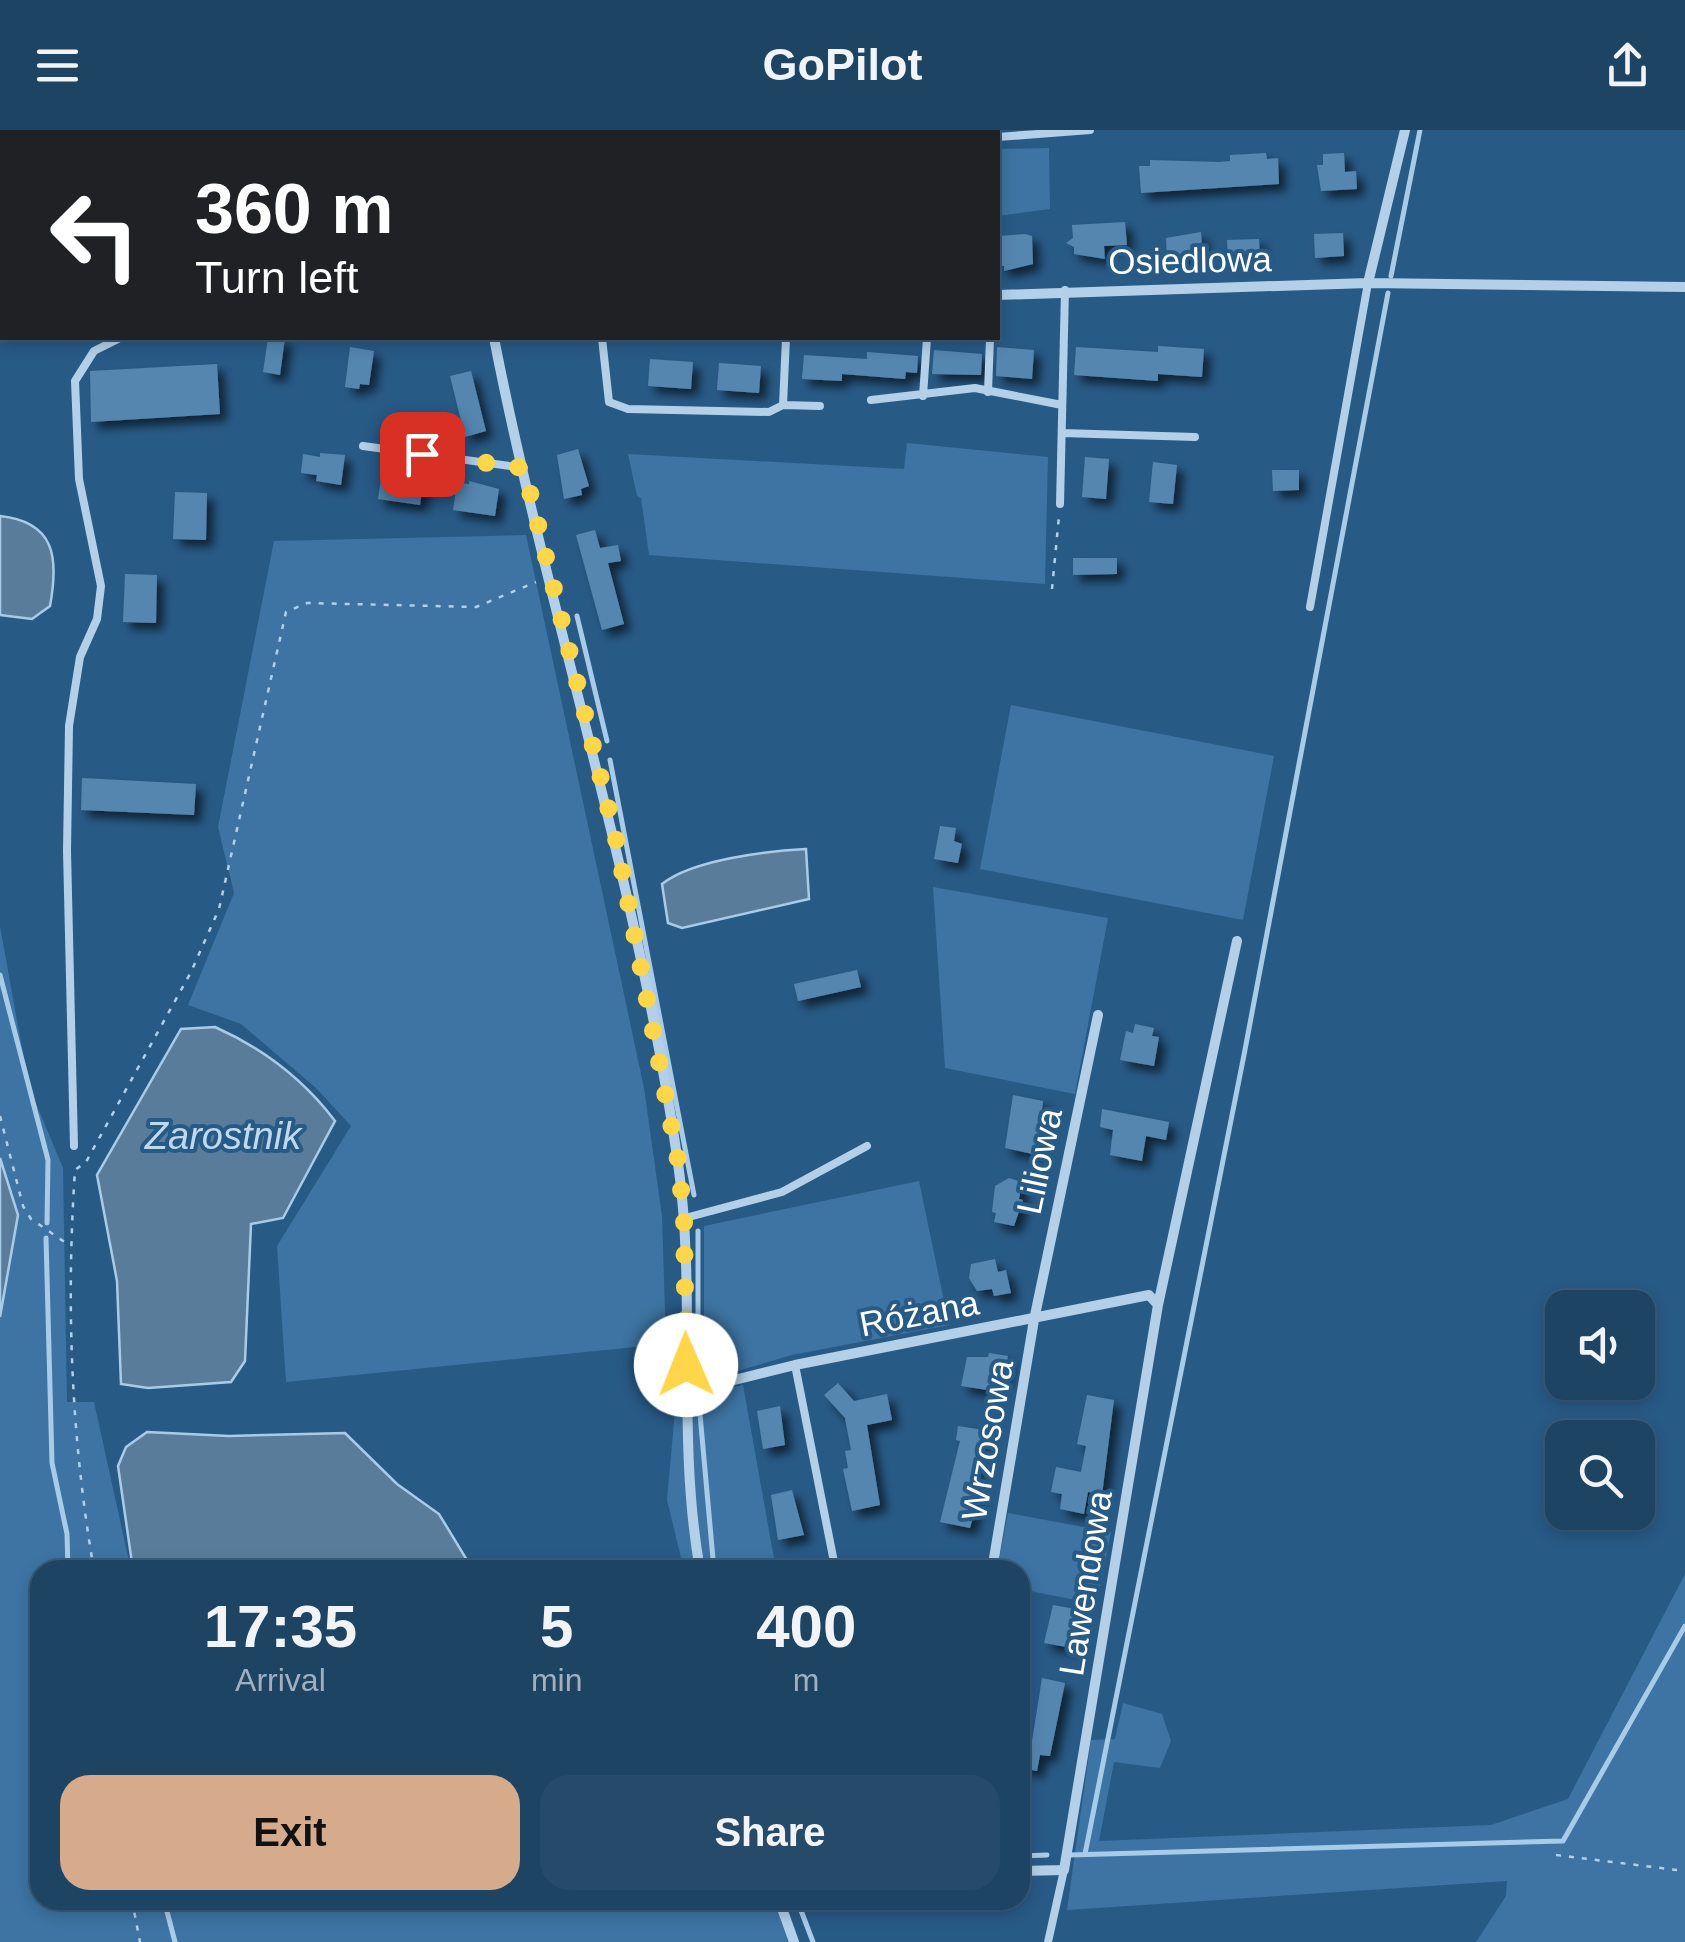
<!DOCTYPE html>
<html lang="en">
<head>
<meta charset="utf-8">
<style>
	body { margin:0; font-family:Helvetica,sans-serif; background:#264b6a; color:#f1f3f6; height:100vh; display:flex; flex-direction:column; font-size:38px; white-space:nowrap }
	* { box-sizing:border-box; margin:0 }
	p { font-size:32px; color:#a1b0bf }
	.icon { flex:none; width:55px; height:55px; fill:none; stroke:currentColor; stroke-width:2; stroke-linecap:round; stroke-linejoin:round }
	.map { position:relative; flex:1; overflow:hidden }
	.drawer { position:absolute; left:30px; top:1430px; width:1000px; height:350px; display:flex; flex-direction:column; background:#1e4464; border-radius:30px; box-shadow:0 5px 15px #0003,0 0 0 2px #3c5c78 }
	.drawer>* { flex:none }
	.top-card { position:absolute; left:0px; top:0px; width:1000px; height:210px; box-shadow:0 5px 15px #0003,0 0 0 2px #3c5c78; background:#202124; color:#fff; overflow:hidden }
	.tools { position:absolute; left:1545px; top:1160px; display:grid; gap:20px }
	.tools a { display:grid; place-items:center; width:110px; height:110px; border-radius:20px; background:#1e4464; box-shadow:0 5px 15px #0003,0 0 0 2px #3c5c78; font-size:50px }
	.pin { position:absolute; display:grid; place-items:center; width:85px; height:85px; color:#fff; margin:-42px; border-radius:20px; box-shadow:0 5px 15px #0006 }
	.me { position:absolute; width:110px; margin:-55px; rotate:359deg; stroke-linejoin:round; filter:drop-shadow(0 0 8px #0008) }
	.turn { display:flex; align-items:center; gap:35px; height:210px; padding:0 30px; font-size:45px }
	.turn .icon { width:130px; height:130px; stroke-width:2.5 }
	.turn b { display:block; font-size:70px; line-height:85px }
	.eta { display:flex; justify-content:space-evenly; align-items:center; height:170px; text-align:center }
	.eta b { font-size:60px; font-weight:800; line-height:70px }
	.primary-button { display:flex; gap:20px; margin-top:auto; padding:20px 30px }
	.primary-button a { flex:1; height:115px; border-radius:30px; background:#d6ab8b; color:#111; font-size:40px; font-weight:800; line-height:115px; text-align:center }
	.primary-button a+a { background:#264b6a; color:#f1f3f6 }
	header { display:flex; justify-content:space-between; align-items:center; height:130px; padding:0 30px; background:#1e4464; font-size:45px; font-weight:800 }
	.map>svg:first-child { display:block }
	.green { fill:#3d74a3 }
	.water { fill:#597c9a; stroke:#a8cce8; stroke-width:2.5 }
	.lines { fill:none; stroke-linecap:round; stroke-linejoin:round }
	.stream { stroke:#a8cce8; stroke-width:5 }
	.building { fill:#5586b0; filter:url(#shadow) }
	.path { stroke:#b3d0e8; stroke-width:2.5; stroke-dasharray:5 8; stroke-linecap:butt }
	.lane { stroke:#b3d0e8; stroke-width:8 }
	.street { stroke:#b3d0e8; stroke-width:10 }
	.route { stroke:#ffd54a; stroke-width:18; stroke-dasharray:0 32.4 }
	.labels { text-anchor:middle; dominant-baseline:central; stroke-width:8; stroke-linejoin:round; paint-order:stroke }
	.street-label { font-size:35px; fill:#fff; stroke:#285a86 }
	.water-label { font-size:38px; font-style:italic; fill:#bfd9ef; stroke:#285a86 }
</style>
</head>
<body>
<header><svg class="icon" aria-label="menu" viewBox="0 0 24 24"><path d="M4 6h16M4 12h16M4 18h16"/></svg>GoPilot<svg class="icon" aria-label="share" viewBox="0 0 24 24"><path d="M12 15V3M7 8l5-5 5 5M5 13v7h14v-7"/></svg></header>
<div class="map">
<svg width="1685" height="1812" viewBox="0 0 1685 1812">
	<defs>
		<filter id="shadow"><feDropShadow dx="7" dy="7" stdDeviation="5" flood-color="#0009"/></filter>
	</defs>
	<rect width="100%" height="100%" fill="#285a86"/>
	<path class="green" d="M547,0H967V2H547Z
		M1049,18L1050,79L998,86V19Z
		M907,313L1048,327L1045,454L649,425L641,368L637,366L628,324L904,339Z
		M526,405L644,958L662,1086L666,1214L286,1252L277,1116L351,996L316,958L241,894L188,875L234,763L218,697L274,411Z
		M1011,575L1274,626L1243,790L980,739Z
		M933,757L1108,788L1075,964L945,938Z
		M0,796L29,957L63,1038L67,1272H94L131,1440H40V1770H774L788,1812H0V1187L18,1085L0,1028Z
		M919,1051L949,1195L792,1225L704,1251V1096Z
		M743,1255L776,1440H684L667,1370L676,1270Z
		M1008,1383L1111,1402L1096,1474L1020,1459V1440H997Z
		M1685,1444V1812H1476L1506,1766L1507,1751L1067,1780L1091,1610L1115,1609L1123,1573L1162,1584L1171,1611L1160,1638L1114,1632L1099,1711L1491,1695L1568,1669Z"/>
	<path class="water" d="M0,386C55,392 59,427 50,476L32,489L0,485Z
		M806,719L809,769L682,798L668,793L662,754C692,730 766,721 806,719Z
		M215,897C262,918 304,950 335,991L283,1088L251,1094L245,1231L231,1252L148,1258L121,1254L117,1151L97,1045L181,899Z
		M0,1028L18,1085L0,1187Z
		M147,1302L229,1306L345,1303L397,1354L439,1384L473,1440H133L118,1336L126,1317Z"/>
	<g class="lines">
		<path class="stream" d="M1391,146L1420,0
			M577,486L607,611
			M610,630L694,1065
			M0,845L48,1030L47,1093
			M698,1101V1251
			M46,1108L52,1333L67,1404L68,1440
			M699,1273L714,1440
			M1085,1724L1244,925L1388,163
			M1069,1725L1563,1711L1685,1496
			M1020,1726L1047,1725
			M164,1770L175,1812
			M797,1770L813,1812"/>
	</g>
	<path class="building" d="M1266,23L1267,29L1278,28L1279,54L1141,63L1139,36H1150V30L1219,32L1230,31V25Z
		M1344,23L1345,42L1356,41L1357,59L1321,61L1317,35H1323V24Z
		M1125,92L1127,115L1104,116L1105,129L1074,124V117L1066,113L1073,108L1072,95Z
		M1201,102L1203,130L1167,129L1166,108Z
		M1343,103L1344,126L1315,128L1314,104Z
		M1025,104L1032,106L1033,134L1004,141V136H998L999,106Z
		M1259,109L1260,130L1228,131L1227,110Z
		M268,208H285L280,245L263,242Z
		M1158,216L1204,219L1202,247L1158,244V251L1074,245L1076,217L1158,222Z
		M350,217L374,221L369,255L360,254L359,259L345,257Z
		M997,217L1034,220L1032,249L996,246Z
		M934,220L982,224L981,245L932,244Z
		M867,222L918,226L917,243L906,242L905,249L842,244V251L802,249L804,225L867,229Z
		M650,229L693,232L691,259L648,256Z
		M719,233L761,236L759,263L717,260Z
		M217,234L220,284L91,292L90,241Z
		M471,241L486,301L465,307L450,246Z
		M578,319L589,356L581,359L582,365L564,369L557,325Z
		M320,323L345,325L341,355L316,351L317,345L301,343L303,324L320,327Z
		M1085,327L1109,329L1106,369L1082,367Z
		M1153,332L1177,335L1173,374L1149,372Z
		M394,340L424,348L420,375L378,369L382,342L393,344Z
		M1272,340H1299V360L1273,361Z
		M469,351L499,359L495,386L453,380L457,353L469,354Z
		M175,362L207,363L206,410L173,409Z
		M595,400L600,418L618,415L621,431L608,433L624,494L602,500L576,405Z
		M1073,428H1117V444L1073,445Z
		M125,444L157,445L156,493L123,492Z
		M82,648L196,654L194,685L81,680Z
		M940,696L956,698L954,711L962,714L958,733L934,729Z
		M857,840L861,857L798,871L794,854Z
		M1135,894L1154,898L1152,906L1159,907L1154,936L1120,930L1126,901L1133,903Z
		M1013,965L1043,971L1037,1025L1005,1018Z
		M1102,979L1169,992L1166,1010L1146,1006L1142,1031L1110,1025L1113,1000L1100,997Z
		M1009,1048L1022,1052L1019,1069L1023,1070L1014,1096L994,1092L996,1083L992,1082L995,1056Z
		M995,1129L998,1142L1006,1140L1011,1163L994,1166L992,1159L977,1161L969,1148L971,1134Z
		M989,1223L1008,1226L1003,1251L996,1250L994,1261L961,1256L967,1227H988Z
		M838,1253L854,1271L887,1264L892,1290L867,1295L880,1375L852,1381L843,1339L848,1338L845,1321L851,1320L845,1288L824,1265Z
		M1087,1265L1114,1270L1102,1365L1088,1362L1084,1384L1060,1379L1062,1364L1051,1362L1056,1337L1081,1342L1086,1316L1077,1314Z
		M780,1276L785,1315L763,1319L757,1281Z
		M958,1296L984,1300L971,1364L976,1365L977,1372L970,1398L940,1392L960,1311L956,1310Z
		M792,1360L804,1405L778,1410L771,1365Z
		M1053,1475L1075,1479L1072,1518L1044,1513Z
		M1042,1548L1065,1553L1050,1626L1040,1625L1037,1641L1020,1638V1609L1032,1611Z"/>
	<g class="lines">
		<path class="path" d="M1052,459L1059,386
			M0,986L23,1076L31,1089L69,1115
			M94,1440C71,1308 66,1174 75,1040L86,1032L191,842L219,779L286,482L307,473L476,477L536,452
			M1556,1725L1685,1741
			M132,1770L140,1812"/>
		<path class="lane" d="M123,0L125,2
			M68,2L71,0
			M998,7L1090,0
			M602,208L609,272L628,279L769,282L783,275L786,208
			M988,262L990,208
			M923,266L927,208
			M871,270L975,258L1062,275
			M783,275L820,276
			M1062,303L1195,307
			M363,316L524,338
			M1060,374L1065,160
			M1310,477L1368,153
			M74,1016L67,721L69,596L80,527L97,489L101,456L79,349L75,251L94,221L120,208
			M685,1088L782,1062L867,1016
			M795,1235L835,1437
			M1048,1812L1064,1740"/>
		<path class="street" d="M52,0L56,2
			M528,0V2
			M1368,153L1405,0
			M998,165L1368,153L1685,157
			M494,208C548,484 638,753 678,1033C697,1168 676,1305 700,1440
			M686,1262L795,1235L1149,1165L1158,1175
			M992,1440L1034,1190L1098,885
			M1020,1741L1064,1740L1158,1175L1237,811
			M779,1770L794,1812"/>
	</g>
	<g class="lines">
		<path class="route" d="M422,324L524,338L616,709L678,1030L684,1088L686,1235"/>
	</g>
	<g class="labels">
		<g class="street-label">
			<text transform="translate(1190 130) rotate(-1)">Osiedlowa</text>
			<text transform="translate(1039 1031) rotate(-78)">Liliowa</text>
			<text transform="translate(919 1183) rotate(-11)">Różana</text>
			<text transform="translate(987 1310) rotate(-80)">Wrzosowa</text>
			<text transform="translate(1085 1453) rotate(-81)">Lawendowa</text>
		</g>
		<g class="water-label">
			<text x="223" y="1006">Zarostnik</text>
		</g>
	</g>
</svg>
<div class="tools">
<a><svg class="icon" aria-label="sound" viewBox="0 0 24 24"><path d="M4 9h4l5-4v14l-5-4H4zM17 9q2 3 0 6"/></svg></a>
<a><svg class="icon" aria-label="search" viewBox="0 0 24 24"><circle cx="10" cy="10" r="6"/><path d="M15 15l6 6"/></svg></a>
</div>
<div class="pin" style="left:422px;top:324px;background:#d93025"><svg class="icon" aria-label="arrive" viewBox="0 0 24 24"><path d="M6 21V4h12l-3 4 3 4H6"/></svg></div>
<svg class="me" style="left:686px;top:1235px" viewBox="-20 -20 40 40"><circle r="19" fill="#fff"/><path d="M0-13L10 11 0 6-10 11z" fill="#ffd54a"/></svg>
<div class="top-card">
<div class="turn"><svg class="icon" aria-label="left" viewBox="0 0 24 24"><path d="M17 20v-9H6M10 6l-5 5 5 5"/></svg><div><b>360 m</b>Turn left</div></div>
</div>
<section class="drawer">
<div class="eta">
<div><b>17:35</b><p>Arrival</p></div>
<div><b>5</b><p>min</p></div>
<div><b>400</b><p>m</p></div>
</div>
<div class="primary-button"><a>Exit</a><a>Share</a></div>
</section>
</div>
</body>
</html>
